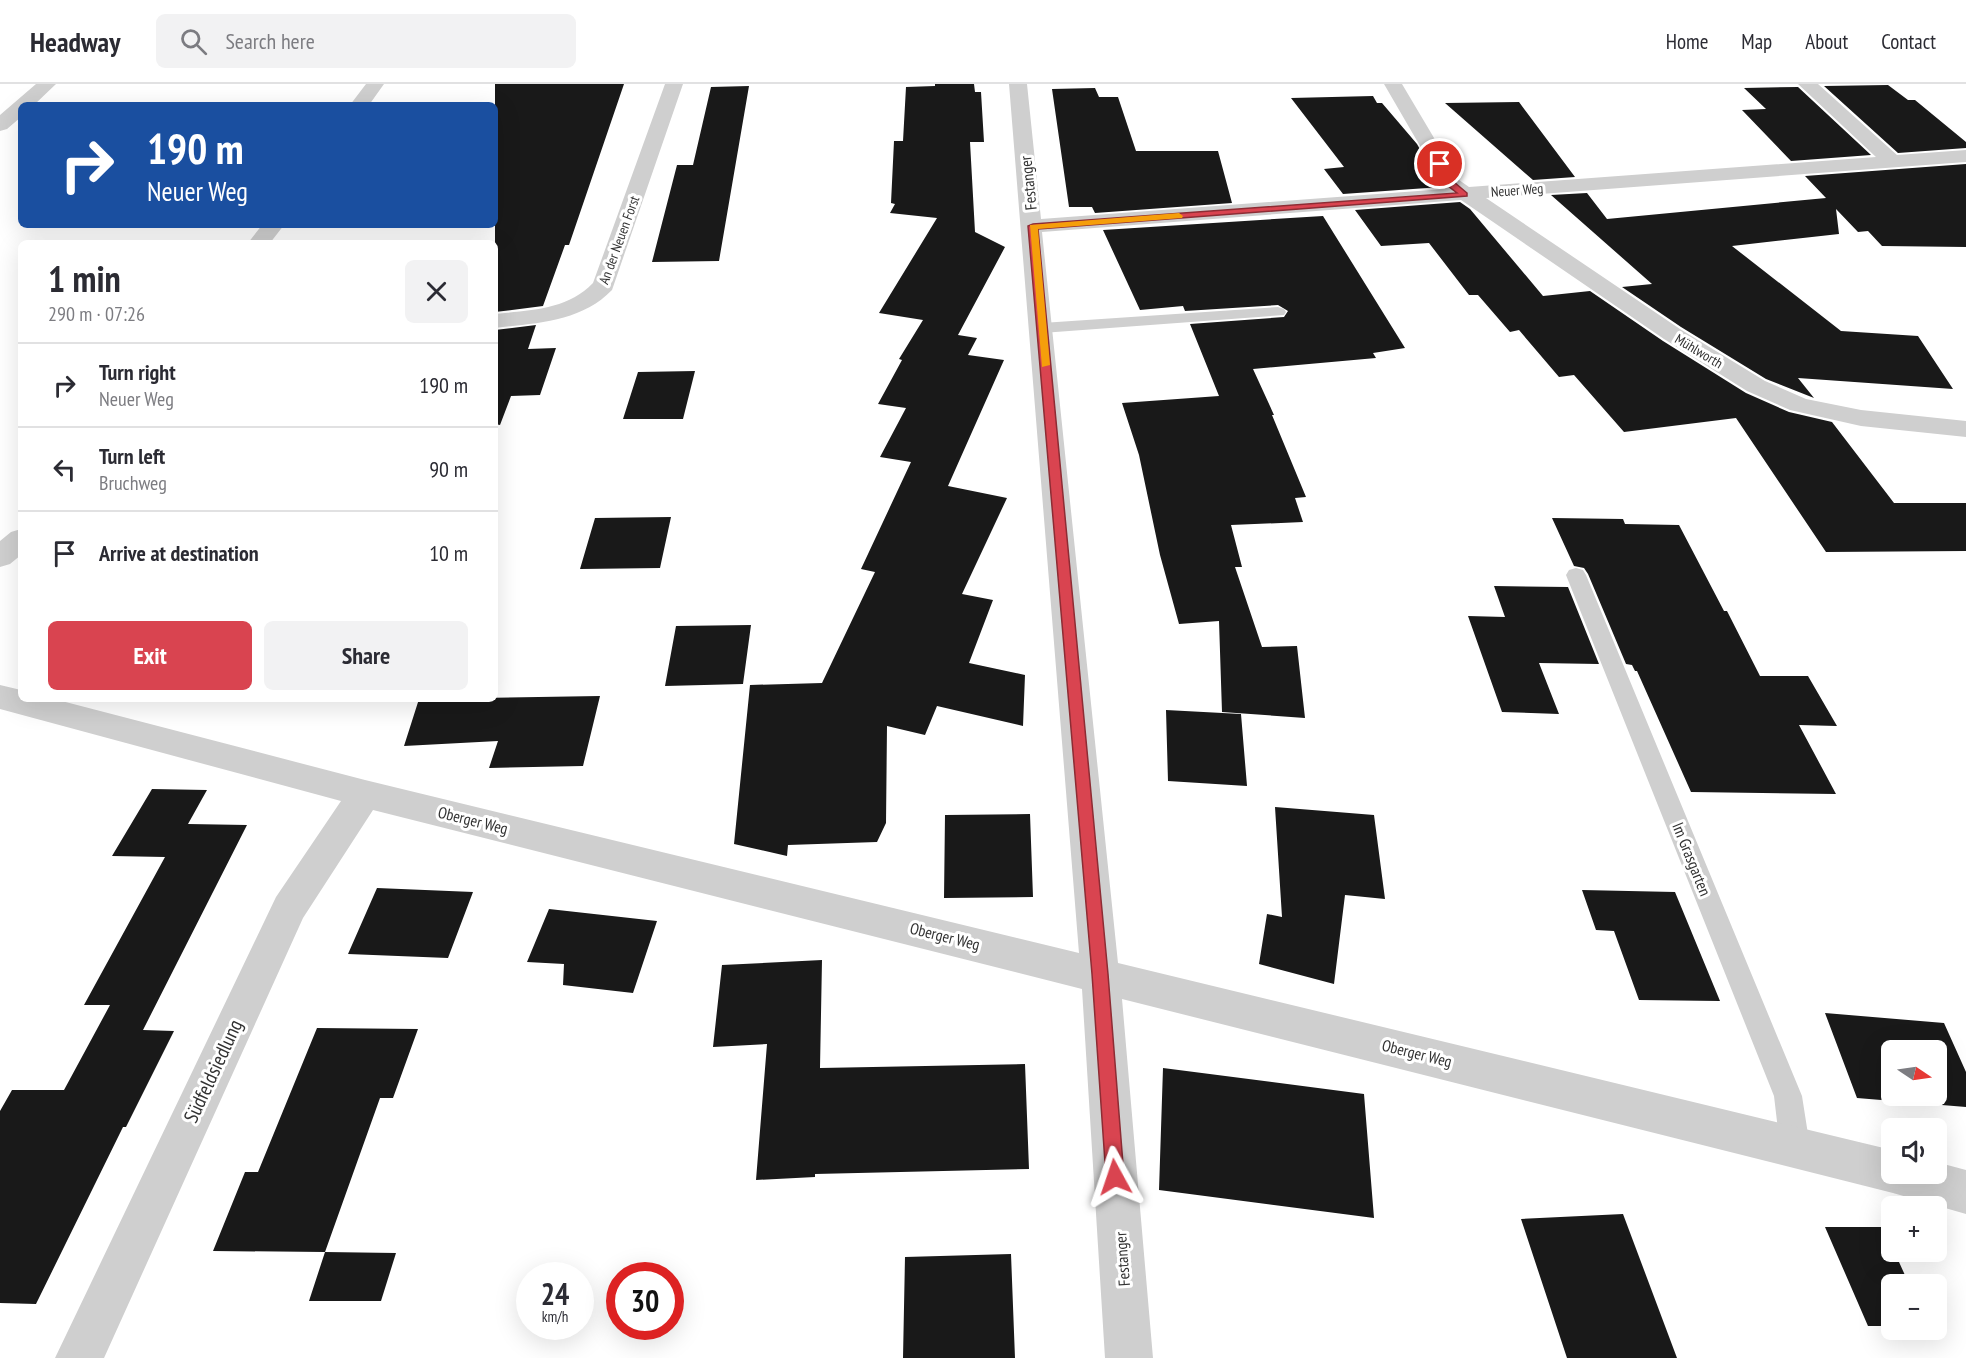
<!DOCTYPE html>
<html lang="en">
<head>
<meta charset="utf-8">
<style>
	body { margin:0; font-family:"PT Sans Narrow",sans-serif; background:#f2f2f3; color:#2b2b33; height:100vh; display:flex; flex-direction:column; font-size:22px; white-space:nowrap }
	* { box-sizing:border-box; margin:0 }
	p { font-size:20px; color:#7c7c81 }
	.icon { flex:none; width:33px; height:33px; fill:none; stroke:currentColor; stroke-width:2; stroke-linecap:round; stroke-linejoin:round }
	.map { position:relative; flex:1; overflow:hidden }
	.side { position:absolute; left:18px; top:156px; width:480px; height:462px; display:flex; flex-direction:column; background:#fff; border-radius:9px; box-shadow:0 6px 24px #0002 }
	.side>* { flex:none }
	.guide { position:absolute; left:18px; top:18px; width:480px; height:126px; border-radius:9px; box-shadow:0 6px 24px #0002; background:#1a4fa0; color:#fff; overflow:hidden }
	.needle { width:39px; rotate:103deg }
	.buttons { position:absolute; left:1881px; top:956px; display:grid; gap:12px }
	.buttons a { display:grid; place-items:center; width:66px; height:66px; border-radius:9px; background:#fff; box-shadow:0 6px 24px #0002; font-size:30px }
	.speed { position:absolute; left:516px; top:1178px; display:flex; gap:12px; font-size:30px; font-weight:700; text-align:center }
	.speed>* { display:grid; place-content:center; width:78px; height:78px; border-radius:50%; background:#fff; box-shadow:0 6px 24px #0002; line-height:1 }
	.speed small { font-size:15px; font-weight:400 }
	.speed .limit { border:9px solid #d22; background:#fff; color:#111 }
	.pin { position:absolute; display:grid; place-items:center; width:51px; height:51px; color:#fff; margin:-26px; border:3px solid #fff; border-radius:50%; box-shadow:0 2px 6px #0007 }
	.me { position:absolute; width:66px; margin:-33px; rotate:355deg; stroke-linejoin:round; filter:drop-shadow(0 0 4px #0008) }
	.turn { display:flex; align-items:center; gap:21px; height:126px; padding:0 30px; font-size:27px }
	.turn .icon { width:78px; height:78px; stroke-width:2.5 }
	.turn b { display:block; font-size:42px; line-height:51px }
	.round { display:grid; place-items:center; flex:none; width:63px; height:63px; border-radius:9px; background:#f2f2f3 }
	.overview { display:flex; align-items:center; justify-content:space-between; height:102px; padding:0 30px }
	h1 { font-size:36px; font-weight:700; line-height:45px }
	.primary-button { display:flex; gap:12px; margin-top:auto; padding:12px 30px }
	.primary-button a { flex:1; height:69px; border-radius:9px; background:#d94450; color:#fff; font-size:24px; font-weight:700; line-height:69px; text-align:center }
	.primary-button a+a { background:#f2f2f3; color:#2b2b33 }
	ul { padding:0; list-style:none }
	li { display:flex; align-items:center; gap:18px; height:84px; padding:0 30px; border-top:2px solid #e1e1e2 }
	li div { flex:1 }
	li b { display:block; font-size:22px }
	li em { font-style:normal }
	header { display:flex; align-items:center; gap:36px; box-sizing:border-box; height:84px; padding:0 30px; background:#fff; border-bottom:2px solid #e1e1e2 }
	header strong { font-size:28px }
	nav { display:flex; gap:33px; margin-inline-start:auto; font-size:21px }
	.search { width:420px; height:54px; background:#f2f2f3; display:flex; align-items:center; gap:15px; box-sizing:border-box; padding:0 21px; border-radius:9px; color:#7c7c81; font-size:22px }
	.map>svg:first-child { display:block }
	.building { fill:#191919; fill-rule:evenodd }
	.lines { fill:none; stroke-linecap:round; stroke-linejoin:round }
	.lane { fill:#cfcfcf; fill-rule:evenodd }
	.street { fill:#cfcfcf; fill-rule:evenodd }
	.route { fill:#d94450; stroke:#8d2c34; stroke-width:1.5 }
	.slow { fill:#f59e0b }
	.labels { text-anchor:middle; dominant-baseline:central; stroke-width:6; stroke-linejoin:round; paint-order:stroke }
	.far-street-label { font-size:14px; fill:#323232; stroke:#fff }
	.street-label { font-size:16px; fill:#323232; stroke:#fff }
	.near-street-label { font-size:20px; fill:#323232; stroke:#fff }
</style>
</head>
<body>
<header>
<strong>Headway</strong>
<div class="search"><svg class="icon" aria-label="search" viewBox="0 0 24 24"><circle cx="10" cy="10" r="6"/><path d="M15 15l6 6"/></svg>Search here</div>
<nav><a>Home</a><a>Map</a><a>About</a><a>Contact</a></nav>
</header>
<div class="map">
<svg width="1966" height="1274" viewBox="0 0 1966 1274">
	<rect width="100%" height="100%" fill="#fff"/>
	<path class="building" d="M495,0H624L569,161H565L543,222L495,228Z
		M935,0H974L975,8H981L984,58H970L975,148L1005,163L958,251L977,254L968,271L1004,276L948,402L1007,414L962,510L993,516L969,579L1025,591L1023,642L937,622L925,651L887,642L886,739L877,758L788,761L787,772L734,760L750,601L822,599L875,488L861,485L911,378L880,373L906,324L878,320L902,276L899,275L923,236L879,229L937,134L890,129L895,120L891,119L894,57H903L906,3L935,2Z
		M1888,1L1908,16H1915L1966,58V64L1898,69L1824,2Z
		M749,2L719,177L652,178L677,81H693L711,3Z
		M1798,3L1871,71L1791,77L1742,26L1766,25L1744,4Z
		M1095,4L1099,13H1118L1136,67H1218L1232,119L1095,129L1092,123H1069L1052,5Z
		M1373,12L1377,19H1382L1417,60L1441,103L1343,110L1324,85L1344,83L1291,14Z
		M1519,18L1575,93L1533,96L1445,19Z
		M1966,80V163L1882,162L1868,147L1858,148L1836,125L1839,150L1732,162L1841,247L1918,252L1953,305L1798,294L1814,314L1766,295L1681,243L1622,203L1652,200L1551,111L1587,109L1607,135L1826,114L1805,92Z
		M1460,118L1470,125L1543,212L1590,207L1663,257L1746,309L1789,328L1832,338L1894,419H1966V467L1826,468L1736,334L1624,348L1574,291L1559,293L1519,246L1510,248L1478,211H1469L1429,159L1381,162L1355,126Z
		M1323,132L1405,264L1373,269L1376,274L1253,285L1274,331H1272L1306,413L1295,414L1303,438L1231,441L1242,483H1235L1262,563L1297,562L1305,634L1222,628L1219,537L1179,540L1160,471L1139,371L1122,319L1219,312L1190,240L1284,233L1288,227L1278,221L1185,227L1183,222L1140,226L1103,146Z
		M536,241L528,265L556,264L540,311L511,312L500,341L495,340V246Z
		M695,287L683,335H623L638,288Z
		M671,433L660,484L580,485L595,434Z
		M1552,434L1623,435L1625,440L1679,441L1724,527H1727L1760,592H1808L1837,642L1799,641L1836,710L1691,708L1637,587H1635L1632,581L1626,580L1588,490L1584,484L1574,482Z
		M1494,502L1568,503L1599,580L1539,579L1559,630L1502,628L1468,532L1505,533Z
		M751,541L743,600L665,602L676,542Z
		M600,612L583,682L489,684L498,657L404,662L419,615Z
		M1166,626L1241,630L1247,702L1168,697Z
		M152,705L207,706L188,740L247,741L143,946L174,947L126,1043H123L36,1220L0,1219V1027L12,1006H64L110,921H84L165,773L112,772Z
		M1275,723L1374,731L1385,815L1345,811L1334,900L1259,880L1267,830L1282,833Z
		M1030,730L1033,813L944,814L945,731Z
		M377,804L473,808L448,874L348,870Z
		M1582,806L1675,808L1720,917L1639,916L1614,847L1596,846Z
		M549,825L657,837L633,909L563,901L564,880L527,878Z
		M822,876L820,984L1025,980L1029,1085L815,1090V1093L756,1096L767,960L713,963L722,881Z
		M1825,929L1944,939L1966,988V1023L1857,1014ZM1892,966H1936V1011H1892Z
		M317,944L418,945L393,1014H380L325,1168L213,1167L245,1088H258Z
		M1163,984L1364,1010L1374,1134L1159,1106Z
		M1623,1130L1677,1274H1567L1521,1135Z
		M1825,1143H1883L1892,1167H1894L1909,1200H1892V1242H1868Z
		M325,1168L396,1169L381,1217H309Z
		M1011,1170L1015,1274H903L905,1173Z"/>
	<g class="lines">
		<path class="lane" d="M1278,223L1284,225L1286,228L1284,231L1042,249L1034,244L1042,239Z
			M1576,484L1583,486L1586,491L1802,1012L1810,1063L1805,1073L1795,1078L1785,1073L1780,1063L1774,1012L1566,491L1569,486Z"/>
		<path class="street" d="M36,0H56L34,21H21V33L7,45L0,47V31Z
			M366,0H384L369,21H350Z
			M665,0H683L612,206C581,238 537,239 495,244V230C531,226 567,226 593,199Z
			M1009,0H1027L1041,135L1445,105L1384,0H1402L1459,96L1469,103L1876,73L1798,0H1818L1897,71L1966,66V78L1486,114L1680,245L1765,297L1806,315L1861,326L1966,337V353L1861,342L1790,326L1747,307L1664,255L1461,116L1042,148L1118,879L1892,1066V1089H1936V1078L1966,1086V1130L1893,1109L1122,915L1153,1274H1105L1082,905L373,726L303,834L104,1274H55L276,813L341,717L0,625V601L21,606V615H54L365,696L1079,869Z
			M262,141H284L270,159H248Z
			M21,445V471L10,480L0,483V457L11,448Z"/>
	</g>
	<path class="route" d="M1440,77L1442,78L1454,98L1467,109V112L1038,145L1108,890L1124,1093L1122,1100L1115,1102L1109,1100L1106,1093L1092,890L1028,142L1033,140L1457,109L1448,102L1435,80Z"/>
	<path class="slow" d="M1179,129L1183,132L1182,134L1038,145L1050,281L1042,283L1030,141Z"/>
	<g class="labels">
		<g class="far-street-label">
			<text transform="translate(1517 106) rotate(-4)">Neuer Weg</text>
			<text transform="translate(619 156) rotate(-70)">An der Neuen Forst</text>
			<text transform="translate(1699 267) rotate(31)">Mühlworth</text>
		</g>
		<g class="street-label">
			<text transform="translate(1028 99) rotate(-96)">Festanger</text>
			<text transform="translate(473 736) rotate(14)">Oberger Weg</text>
			<text transform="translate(1692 775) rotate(68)">Im Grasgarten</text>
			<text transform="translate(945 852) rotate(14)">Oberger Weg</text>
			<text transform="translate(1417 969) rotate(14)">Oberger Weg</text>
			<text transform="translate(1122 1175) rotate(-94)">Festanger</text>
		</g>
		<g class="near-street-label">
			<text transform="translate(213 987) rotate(-65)">Südfeldsiedlung</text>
		</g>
	</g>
</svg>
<div class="buttons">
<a><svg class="needle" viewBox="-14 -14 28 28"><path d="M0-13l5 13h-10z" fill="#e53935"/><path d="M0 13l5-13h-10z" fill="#7c7c81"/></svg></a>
<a><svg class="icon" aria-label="sound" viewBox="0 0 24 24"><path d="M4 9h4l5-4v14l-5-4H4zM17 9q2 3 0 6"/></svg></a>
<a>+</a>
<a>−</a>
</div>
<div class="speed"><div>24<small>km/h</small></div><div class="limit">30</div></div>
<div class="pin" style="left:1440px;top:80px;background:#d93025"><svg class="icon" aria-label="arrive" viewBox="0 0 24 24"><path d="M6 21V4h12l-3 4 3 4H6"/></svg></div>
<svg class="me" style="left:1115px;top:1093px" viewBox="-20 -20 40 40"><path d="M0-17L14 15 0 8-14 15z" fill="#d94450" stroke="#fff" stroke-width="4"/></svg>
<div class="guide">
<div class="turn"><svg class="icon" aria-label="right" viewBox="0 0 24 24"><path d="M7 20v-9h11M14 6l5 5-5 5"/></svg><div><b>190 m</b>Neuer Weg</div></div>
</div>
<section class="side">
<div class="overview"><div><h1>1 min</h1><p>290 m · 07:26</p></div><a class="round"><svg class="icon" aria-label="close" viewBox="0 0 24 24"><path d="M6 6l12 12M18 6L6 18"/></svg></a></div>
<ul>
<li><svg class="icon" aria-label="right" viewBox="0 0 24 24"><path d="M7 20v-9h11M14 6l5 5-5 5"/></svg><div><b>Turn right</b><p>Neuer Weg</p></div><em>190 m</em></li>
<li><svg class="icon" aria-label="left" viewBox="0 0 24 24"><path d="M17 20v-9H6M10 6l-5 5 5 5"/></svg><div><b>Turn left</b><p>Bruchweg</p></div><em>90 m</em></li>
<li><svg class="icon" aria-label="arrive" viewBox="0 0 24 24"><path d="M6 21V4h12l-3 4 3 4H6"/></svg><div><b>Arrive at destination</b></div><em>10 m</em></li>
</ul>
<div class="primary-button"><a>Exit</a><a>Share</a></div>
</section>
</div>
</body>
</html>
